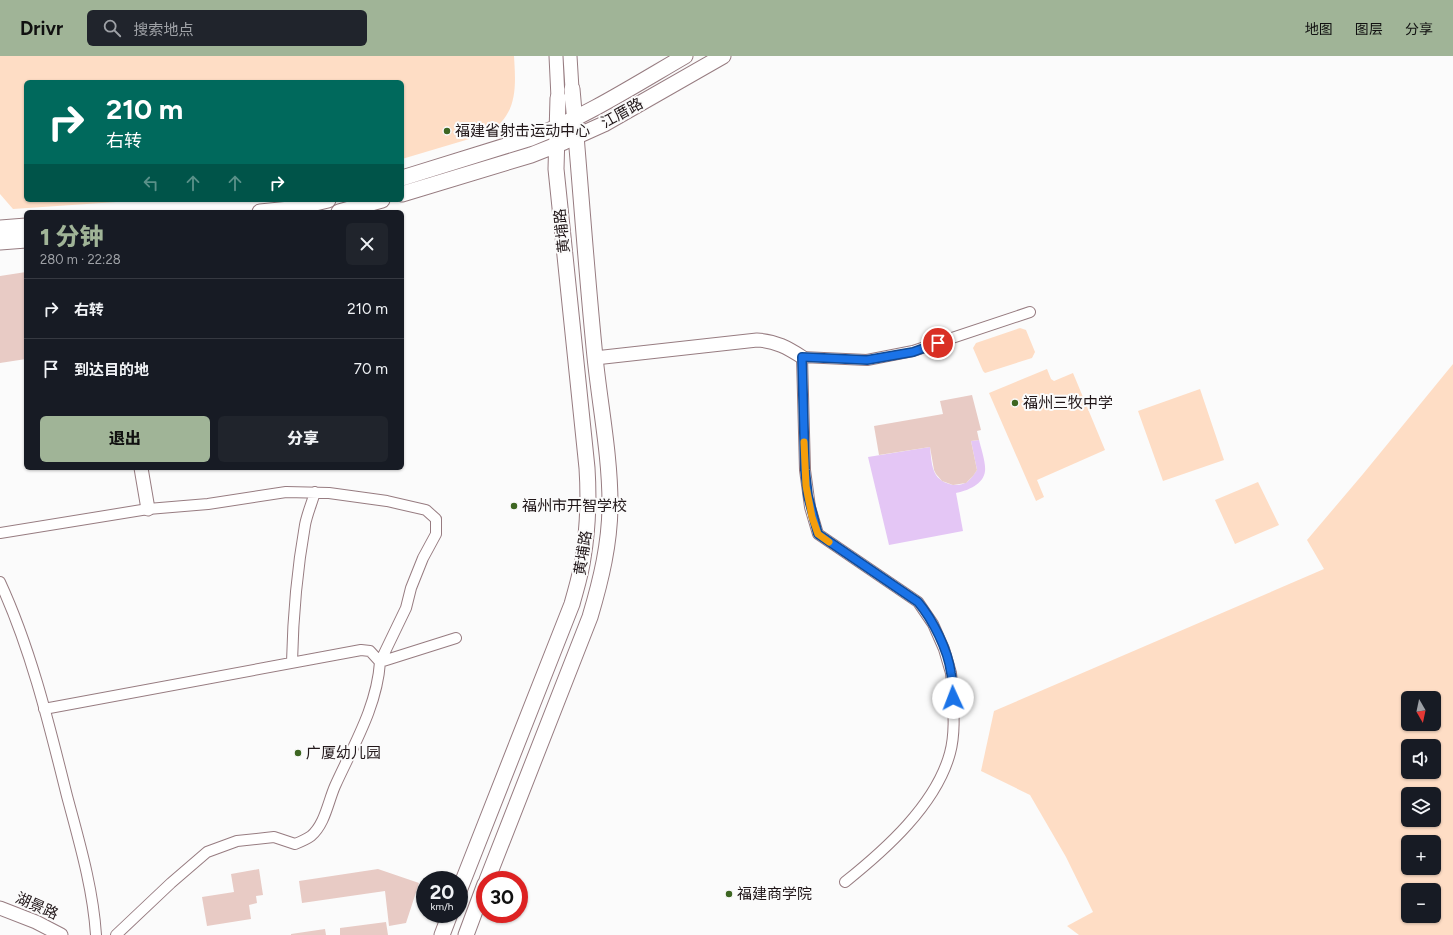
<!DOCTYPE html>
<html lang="zh">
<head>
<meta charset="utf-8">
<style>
	body { margin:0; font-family:Figtree,"Noto Sans SC",sans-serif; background:#20242c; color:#f1f3f6; height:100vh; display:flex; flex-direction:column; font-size:15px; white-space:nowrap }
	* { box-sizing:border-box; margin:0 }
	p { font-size:13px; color:#9ea1a6 }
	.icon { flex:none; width:22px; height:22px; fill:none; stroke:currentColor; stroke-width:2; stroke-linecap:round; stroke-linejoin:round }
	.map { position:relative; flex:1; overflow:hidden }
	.panel { position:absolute; left:24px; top:154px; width:380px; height:260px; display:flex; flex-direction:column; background:#171b24; border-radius:6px; box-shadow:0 1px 3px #0004 }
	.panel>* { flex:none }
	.guide { position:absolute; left:24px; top:24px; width:380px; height:122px; border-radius:6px; box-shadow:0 1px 3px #0004; background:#00695c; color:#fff; overflow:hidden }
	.needle { width:26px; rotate:171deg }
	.fabs { position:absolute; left:1401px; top:635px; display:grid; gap:8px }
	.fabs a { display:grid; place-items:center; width:40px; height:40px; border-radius:6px; background:#171b24; box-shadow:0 1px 3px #0004; font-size:20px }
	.speed { position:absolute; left:416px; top:815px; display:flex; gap:8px; font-size:20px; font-weight:700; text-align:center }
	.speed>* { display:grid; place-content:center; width:52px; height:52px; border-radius:50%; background:#171b24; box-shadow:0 1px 3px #0004; line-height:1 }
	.speed small { font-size:10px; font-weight:400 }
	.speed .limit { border:6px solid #d22; background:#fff; color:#111 }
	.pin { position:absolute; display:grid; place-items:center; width:34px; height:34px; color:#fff; margin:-17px; border:2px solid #fff; border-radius:50%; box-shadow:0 1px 4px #0007 }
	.me { position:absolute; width:44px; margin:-22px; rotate:358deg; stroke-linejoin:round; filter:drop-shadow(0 0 3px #0008) }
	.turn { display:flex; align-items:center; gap:14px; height:84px; padding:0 16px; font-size:18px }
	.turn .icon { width:52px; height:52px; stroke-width:2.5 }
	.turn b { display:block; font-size:28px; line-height:34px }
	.lanes { display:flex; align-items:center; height:38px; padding:0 16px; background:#0003; justify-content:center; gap:20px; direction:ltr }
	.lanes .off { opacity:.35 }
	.round { display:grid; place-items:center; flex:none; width:42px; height:42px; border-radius:6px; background:#20242c }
	.headline { display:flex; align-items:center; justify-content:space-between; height:68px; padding:0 16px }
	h1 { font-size:24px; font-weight:800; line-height:30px; color:#a0b497 }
	.cta { display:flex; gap:8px; margin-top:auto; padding:8px 16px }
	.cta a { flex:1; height:46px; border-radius:6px; background:#a0b497; color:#111; font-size:16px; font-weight:800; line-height:46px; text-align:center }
	.cta a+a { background:#20242c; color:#f1f3f6 }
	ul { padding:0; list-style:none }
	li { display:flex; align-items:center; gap:12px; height:60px; padding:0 16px; border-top:1px solid #363941 }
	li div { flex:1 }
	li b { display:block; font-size:15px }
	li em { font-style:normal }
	header { display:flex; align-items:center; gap:24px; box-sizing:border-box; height:56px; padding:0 20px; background:#a0b497; color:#111 }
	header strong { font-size:19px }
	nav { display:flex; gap:22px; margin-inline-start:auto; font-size:14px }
	.search { width:280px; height:36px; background:#20242c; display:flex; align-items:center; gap:10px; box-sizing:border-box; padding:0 14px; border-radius:6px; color:#9ea1a6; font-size:15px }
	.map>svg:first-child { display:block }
	.green { fill:#feddc5; fill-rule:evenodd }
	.water { fill:#e4c6f5 }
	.building { fill:#e8cbc5 }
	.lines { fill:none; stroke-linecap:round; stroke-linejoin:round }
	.minor-casing { stroke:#977c81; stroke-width:12 }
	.tertiary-casing { stroke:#977c81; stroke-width:15 }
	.secondary-casing { stroke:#977c81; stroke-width:17 }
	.minor { stroke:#fff; stroke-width:10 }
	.tertiary { stroke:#fff; stroke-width:13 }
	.secondary { stroke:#fff; stroke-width:15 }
	.route-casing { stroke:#114b97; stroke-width:10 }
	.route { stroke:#1a73e8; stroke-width:7 }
	.slow { stroke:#f59e0b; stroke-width:7 }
	.poi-dot { fill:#3d6622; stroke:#fbfbfb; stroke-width:1.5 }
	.labels { text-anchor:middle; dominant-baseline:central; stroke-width:4; stroke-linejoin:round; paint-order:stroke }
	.street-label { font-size:15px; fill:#211719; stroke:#fbfbfb }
	.poi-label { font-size:15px; fill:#211719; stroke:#fbfbfb; text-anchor:start }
</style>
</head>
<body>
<header>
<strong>Drivr</strong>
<div class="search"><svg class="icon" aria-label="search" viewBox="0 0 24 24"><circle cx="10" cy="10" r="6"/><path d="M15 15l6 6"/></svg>搜索地点</div>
<nav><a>地图</a><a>图层</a><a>分享</a></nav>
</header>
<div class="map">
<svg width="1453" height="879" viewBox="0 0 1453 879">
	<rect width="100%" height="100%" fill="#fbfbfb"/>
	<path class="green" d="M0,0H514C516,32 518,60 486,78L402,103V26H26V144H146L13,153L0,138Z
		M1020,272L1026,274L1035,296L1032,302L985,317L983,315L973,292L976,287Z
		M1453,308V879H1079L1067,870L1093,856L1066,801L1030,739L981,715L994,655L1324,513L1307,484L1363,418ZM1408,642H1434V668H1408ZM1408,690H1434V716H1408ZM1408,738H1434V764H1408ZM1408,786H1434V812H1408ZM1408,834H1434V860H1408Z
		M1047,313L1051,323L1054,325L1073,317L1105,394L1037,424L1044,441L1036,445L989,337Z
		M1200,333L1224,404L1163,425L1138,355Z
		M1258,426L1279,469L1235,488L1215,444Z"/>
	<path class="water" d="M979,384C981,392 986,407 985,415C984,428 967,435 956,437L963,475L889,489L868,401L930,391C931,399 931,411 936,419C942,428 957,432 967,426C971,423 974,418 977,414L971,385Z"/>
	<path class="building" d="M26,216V303L0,307V220Z
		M972,339L981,374L977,375L979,384L971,385L977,414L973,420L966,427L953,429L942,425L936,418L934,414L930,391L879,399L874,370L943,358L940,345Z
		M259,813L263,839L256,840L257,847L249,849L251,863L207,870L202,841L234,836L231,818Z
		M378,813L419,827L406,867L389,870L385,835L302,847L299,825Z
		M386,866L388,879H340V872Z
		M325,873L326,879H291V878Z"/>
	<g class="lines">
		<defs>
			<path id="minor" d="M0,477L148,453L208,448L286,436L329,437L387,445L426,454L436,463V478L423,502L411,532L406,552L380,606
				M0,526C31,593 49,668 67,740C79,785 93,832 96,879
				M292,606C293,560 297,514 305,469C307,458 312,447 315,436
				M380,606L456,582
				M44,653L361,594L370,595L380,606C377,651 353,690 335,730C328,746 325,768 311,780C307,783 300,786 295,788L274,781L237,785L207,796L171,827L116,879
				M845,826C885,794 936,749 950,697C956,675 953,649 952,627L951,617L944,593L933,568L918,546L818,478L810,451L805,414L802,301L867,304L913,295L1030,256"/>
			<path id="tertiary" d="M556,0L558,42
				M570,0L572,33
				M595,302L757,284C776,285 788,292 802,301
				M141,412L148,453
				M0,852L36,866L61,879"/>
			<path id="secondary" d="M402,122L531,82C585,61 635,29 685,0
				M402,138L531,99L564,86L604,68L723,0
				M260,156L290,153L328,144
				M339,156L382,144
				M0,172L26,170
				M0,186L26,184
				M487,824L590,561C601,524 610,487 610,448C610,399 600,350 595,301C586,212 580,122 572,33
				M459,835L572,548C576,533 581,518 583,502C588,472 589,443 587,412L556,113L558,42
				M442,879L450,858
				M466,879L485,828"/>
		</defs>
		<use href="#minor" class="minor-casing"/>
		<use href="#tertiary" class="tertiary-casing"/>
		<use href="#secondary" class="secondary-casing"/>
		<use href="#minor" class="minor"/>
		<use href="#tertiary" class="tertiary"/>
		<use href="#secondary" class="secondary"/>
	</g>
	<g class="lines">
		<defs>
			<path id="route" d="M938,287L913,296L867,304L802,301L805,414L808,440L818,478L918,546C933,564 948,594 951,617C953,625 952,634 953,642"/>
		</defs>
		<use href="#route" class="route-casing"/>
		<use href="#route" class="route"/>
		<path class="slow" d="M804,386L806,430L812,461L818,478L829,486"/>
	</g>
	<g class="poi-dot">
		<circle cx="447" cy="75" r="4"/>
		<circle cx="1015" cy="347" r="4"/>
		<circle cx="514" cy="450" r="4"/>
		<circle cx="298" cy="697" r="4"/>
		<circle cx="729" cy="838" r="4"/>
	</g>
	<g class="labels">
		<g class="street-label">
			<text transform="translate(622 57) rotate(-29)">江厝路</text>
			<text transform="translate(562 175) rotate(-96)">黄埔路</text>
			<text transform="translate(583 497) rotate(-81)">黄埔路</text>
			<text transform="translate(37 850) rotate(24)">湖景路</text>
		</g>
		<g class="poi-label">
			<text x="455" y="75">福建省射击运动中心</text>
			<text x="1023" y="347">福州三牧中学</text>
			<text x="522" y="450">福州市开智学校</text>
			<text x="306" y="697">广厦幼儿园</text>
			<text x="737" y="838">福建商学院</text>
		</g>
	</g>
</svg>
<div class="fabs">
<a><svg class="needle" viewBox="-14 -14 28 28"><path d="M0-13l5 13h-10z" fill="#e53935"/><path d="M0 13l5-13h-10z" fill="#9ea1a6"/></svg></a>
<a><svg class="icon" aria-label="sound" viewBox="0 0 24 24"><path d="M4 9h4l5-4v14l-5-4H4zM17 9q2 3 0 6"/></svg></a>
<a><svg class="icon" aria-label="layers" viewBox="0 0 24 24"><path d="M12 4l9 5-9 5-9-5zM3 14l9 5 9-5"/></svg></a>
<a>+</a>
<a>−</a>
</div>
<div class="speed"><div>20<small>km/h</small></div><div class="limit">30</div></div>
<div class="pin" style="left:938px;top:287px;background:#d93025"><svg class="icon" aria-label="arrive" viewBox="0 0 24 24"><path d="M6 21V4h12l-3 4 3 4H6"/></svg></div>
<svg class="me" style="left:953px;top:642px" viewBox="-20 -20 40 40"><circle r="19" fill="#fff"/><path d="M0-13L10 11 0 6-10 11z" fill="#1a73e8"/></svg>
<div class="guide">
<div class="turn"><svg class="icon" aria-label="right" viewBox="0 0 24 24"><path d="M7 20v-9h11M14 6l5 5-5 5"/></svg><div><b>210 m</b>右转</div></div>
<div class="lanes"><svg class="icon off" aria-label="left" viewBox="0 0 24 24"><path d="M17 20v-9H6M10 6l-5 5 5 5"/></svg><svg class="icon off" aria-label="ahead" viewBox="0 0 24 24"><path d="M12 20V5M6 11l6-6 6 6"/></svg><svg class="icon off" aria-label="ahead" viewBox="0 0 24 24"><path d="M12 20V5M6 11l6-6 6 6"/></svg><svg class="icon" aria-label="right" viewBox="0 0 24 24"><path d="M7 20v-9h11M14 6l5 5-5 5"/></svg></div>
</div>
<section class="panel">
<div class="headline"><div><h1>1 分钟</h1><p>280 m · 22:28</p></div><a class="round"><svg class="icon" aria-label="close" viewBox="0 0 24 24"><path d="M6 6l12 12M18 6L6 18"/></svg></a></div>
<ul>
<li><svg class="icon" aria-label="right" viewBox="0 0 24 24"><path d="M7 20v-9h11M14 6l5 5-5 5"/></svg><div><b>右转</b></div><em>210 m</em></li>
<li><svg class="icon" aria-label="arrive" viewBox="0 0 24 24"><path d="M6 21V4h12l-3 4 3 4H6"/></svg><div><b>到达目的地</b></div><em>70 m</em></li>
</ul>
<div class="cta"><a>退出</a><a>分享</a></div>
</section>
</div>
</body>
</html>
